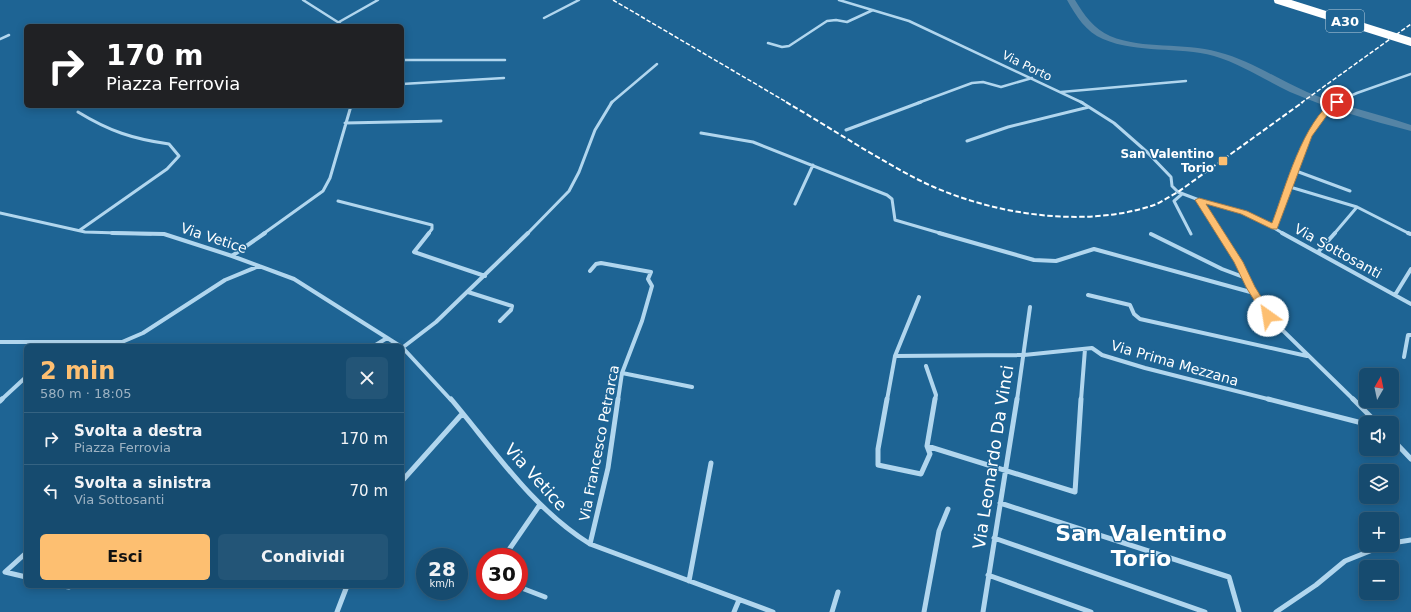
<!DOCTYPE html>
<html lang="it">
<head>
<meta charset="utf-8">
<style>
	body { margin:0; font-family:"DejaVu Sans",sans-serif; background:#235577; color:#f1f3f6; height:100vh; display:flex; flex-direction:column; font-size:15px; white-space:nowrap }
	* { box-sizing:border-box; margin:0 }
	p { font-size:13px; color:#9eb3c3 }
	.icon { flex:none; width:22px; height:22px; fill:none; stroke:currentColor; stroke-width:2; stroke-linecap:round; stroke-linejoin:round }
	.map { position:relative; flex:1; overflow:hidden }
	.panel { position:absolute; left:24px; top:344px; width:380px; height:244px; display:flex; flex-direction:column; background:#164b6f; border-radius:6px; box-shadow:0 2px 10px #0003,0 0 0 1px #356382 }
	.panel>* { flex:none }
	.hud { position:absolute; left:24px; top:24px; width:380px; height:84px; border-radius:6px; box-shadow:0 2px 10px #0003,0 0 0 1px #356382; background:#202124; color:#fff; overflow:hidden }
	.needle { width:26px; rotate:9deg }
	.fabs { position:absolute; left:1359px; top:368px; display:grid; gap:8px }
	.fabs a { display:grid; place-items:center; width:40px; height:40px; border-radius:6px; background:#164b6f; box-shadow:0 2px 10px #0003,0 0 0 1px #356382; font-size:20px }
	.speed { position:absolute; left:416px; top:548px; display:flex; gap:8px; font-size:20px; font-weight:700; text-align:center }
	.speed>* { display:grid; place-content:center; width:52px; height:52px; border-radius:50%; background:#164b6f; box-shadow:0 2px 10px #0003,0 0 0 1px #356382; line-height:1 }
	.speed small { font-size:10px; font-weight:400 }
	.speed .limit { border:6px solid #d22; background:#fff; color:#111 }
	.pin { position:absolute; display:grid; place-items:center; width:34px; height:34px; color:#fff; margin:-17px; border:2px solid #fff; border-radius:50%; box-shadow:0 1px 4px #0007 }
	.me { position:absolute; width:44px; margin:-22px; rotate:328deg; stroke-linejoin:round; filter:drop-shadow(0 0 3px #0008) }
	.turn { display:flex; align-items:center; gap:14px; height:84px; padding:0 16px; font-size:18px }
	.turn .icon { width:52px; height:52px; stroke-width:2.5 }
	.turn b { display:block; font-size:28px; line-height:34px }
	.round { display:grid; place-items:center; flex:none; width:42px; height:42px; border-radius:6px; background:#235577 }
	.overview { display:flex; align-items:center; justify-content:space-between; height:68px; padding:0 16px }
	h1 { font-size:24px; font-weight:700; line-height:30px; color:#fdbf71 }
	.primary-button { display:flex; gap:8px; margin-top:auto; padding:8px 16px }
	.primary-button a { flex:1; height:46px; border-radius:6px; background:#fdbf71; color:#111; font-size:16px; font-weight:700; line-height:46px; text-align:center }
	.primary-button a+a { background:#235577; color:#f1f3f6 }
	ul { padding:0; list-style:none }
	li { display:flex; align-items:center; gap:12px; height:52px; padding:0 16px; border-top:1px solid #356382 }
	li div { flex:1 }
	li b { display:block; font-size:15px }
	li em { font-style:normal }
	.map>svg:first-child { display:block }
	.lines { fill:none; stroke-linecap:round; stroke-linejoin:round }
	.river { fill:#5584a5; fill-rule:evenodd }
	.street-far3 { stroke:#b1d6ee; stroke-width:2.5 }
	.street-far2 { stroke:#b1d6ee; stroke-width:3 }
	.street-far1 { stroke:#b1d6ee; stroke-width:4 }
	.street { stroke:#b1d6ee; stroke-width:5 }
	.rail-far1 { stroke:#fff; stroke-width:1.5; stroke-dasharray:4.5 2; stroke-linecap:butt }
	.rail { stroke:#fff; stroke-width:2; stroke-dasharray:5.5 2.5; stroke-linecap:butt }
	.highway-bridge { stroke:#fff; stroke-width:8 }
	.route { fill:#fdbf71; stroke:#a47c49 }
	.poi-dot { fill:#fdbf71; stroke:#1e6494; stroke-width:1.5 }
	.labels { text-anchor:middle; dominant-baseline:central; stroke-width:3; stroke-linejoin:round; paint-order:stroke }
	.far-street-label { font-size:12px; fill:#fff; stroke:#1e6494 }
	.far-poi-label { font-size:12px; font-weight:bold; fill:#fff; stroke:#1e6494; text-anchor:end }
	.shield { fill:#1e6494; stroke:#bcd0df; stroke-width:1 }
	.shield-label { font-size:13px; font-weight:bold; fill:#fff }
	.street-label { font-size:14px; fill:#fff; stroke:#1e6494 }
	.near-street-label { font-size:17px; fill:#fff; stroke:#1e6494 }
	.near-district-label { font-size:22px; font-weight:bold; fill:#fff; stroke:#1e6494 }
</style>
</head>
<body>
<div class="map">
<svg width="1411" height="612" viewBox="0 0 1411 612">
	<rect width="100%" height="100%" fill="#1e6494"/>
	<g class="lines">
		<path class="river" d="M1067,0H1075C1084,15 1094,29 1110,36C1144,50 1183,42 1218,52C1250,60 1277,79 1307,92C1341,106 1376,113 1411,125V131C1372,121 1327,108 1290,92C1265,80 1241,64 1214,56C1178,46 1138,54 1103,39C1086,32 1076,16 1067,0Z"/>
		<path class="street-far3" d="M303,0L344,26
			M839,0L909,21L1083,103
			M544,18L579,0
			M339,22L378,0
			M0,39L9,35
			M768,43L782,47L789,46L827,21L836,20L847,22L873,10
			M402,60H505
			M402,84L504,78
			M1061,92L1186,81
			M611,103L657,64
			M918,103L972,83L983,82L1001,87L1032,78
			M1335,103L1357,93L1411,74"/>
		<path class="street-far2" d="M1081,102L1114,123L1147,152L1171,177L1172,186L1178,192L1199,200L1244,212L1274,228
			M78,112C109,131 133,139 169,144L179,156L167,169L80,230
			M345,123L441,121
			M846,130L921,102
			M701,133L753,142L887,195L892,199L895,220L943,234
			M967,141L1008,127L1089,107
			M1296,171L1350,191
			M1290,187L1357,207L1410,234
			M1182,194L1174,201L1191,234
			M1199,200L1220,234
			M338,201L432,225V229L428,234
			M795,204L813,165
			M0,213L85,232L151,234
			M263,234L323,191L330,178L351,106
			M527,234L569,191L579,172L595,130L612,102
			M1284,234L1274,228C1288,190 1302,126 1337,102
			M1334,234L1357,207"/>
		<path class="street-far1" d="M112,233L164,234L232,256L294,279L400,346
			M429,233L414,252L485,276
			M939,233L1034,260L1056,261L1094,249L1254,293
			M1220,233L1268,316L1354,400
			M1282,233L1411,304
			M1408,233L1411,234
			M1151,234L1222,269L1246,278
			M1318,252L1335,233
			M232,256L265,233
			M590,271L596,264L601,263L651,272L648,279L652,286L642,321L622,373L618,400
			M468,292L512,306L511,310L500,321
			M1088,295L1130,305L1134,314L1140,319L1307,356
			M1395,295L1411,269
			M919,297L895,356L1024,355L1092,348L1102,355L1145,368L1272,400
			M0,342H122L143,333L225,280L259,266
			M374,346L387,338
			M402,347L451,400
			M402,348L436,322L528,233
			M1404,357L1408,335H1411
			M926,366L936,395L935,400
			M622,373L692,387
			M1,400L26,377
			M887,400L895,356
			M1017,400L1030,307
			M1081,400L1085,349"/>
		<path class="street" d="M451,399C494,450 532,508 590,544L773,612
			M887,399L878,449V465L921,474L930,454L927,446L935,399
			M1268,399L1366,424
			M1353,399L1377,423
			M0,401L2,399
			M1392,439L1411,459
			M927,446L1075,492L1081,399
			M402,481L462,414
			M1000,503L1229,577L1239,612
			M994,538L1205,612
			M1392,543L1411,540
			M590,544L608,468L618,399
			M26,553L5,572L26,577
			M504,557L539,506
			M988,575L1091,612
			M689,581L711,463
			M63,586L69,587
			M519,587L545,597
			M337,612L347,586
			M734,612L739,600
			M832,612L838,592
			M924,612L939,531L948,509
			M983,612L1017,399
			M1276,612L1316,585L1345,561L1385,545"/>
		<path class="rail-far1" d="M613,0L788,103
			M1301,103L1411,24"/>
		<path class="rail" d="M786,102C829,127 871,155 915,178C982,213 1081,230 1154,205C1162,202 1170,196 1178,192L1303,102"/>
		<path class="highway-bridge" d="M1278,0L1411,42"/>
	</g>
	<path class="route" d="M1335,100L1341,102L1333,107L1312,136L1277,229H1272L1241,214L1206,204L1243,262L1255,287L1273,316L1268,319L1265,318L1246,287L1234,262L1195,200L1199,198L1247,211L1272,223C1285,189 1303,120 1335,100Z"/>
	<rect class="poi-dot" x="1218" y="156" width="10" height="10" rx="2"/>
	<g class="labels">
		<g class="far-street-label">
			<text transform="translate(1027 66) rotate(26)">Via Porto</text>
		</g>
		<g class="far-poi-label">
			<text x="1214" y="154">San Valentino<tspan x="1214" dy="14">Torio</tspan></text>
		</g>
		<rect class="shield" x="1326" y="10" width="38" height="22" rx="3"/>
		<g class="shield-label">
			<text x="1345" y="21">A30</text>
		</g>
		<g class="street-label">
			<text transform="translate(214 238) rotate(18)">Via Vetice</text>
			<text transform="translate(1338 251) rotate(29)">Via Sottosanti</text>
			<text transform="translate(1175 363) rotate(16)">Via Prima Mezzana</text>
			<text transform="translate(599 443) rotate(-79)">Via Francesco Petrarca</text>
		</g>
		<g class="near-street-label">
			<text transform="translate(993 457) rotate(-81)">Via Leonardo Da Vinci</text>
			<text transform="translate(536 477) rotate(48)">Via Vetice</text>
		</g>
		<g class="near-district-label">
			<text x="1141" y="533">San Valentino<tspan x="1141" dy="25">Torio</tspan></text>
		</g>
	</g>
</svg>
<div class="fabs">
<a><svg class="needle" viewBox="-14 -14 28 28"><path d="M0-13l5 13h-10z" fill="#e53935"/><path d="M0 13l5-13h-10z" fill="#9eb3c3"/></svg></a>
<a><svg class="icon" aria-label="sound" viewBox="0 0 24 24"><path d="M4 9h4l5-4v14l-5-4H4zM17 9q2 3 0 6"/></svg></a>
<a><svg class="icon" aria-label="layers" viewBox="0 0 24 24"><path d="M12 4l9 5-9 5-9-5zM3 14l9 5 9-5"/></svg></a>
<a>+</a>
<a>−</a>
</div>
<div class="speed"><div>28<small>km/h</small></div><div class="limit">30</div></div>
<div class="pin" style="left:1337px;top:102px;background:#d93025"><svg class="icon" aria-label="arrive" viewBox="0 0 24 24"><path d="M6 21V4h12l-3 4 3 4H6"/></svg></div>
<svg class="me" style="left:1268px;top:316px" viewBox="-20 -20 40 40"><circle r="19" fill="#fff"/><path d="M0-13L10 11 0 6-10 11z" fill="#fdbf71"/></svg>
<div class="hud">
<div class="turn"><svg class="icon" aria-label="right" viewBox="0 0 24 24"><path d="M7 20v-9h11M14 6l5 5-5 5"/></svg><div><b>170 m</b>Piazza Ferrovia</div></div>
</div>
<section class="panel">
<div class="overview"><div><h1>2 min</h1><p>580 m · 18:05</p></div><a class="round"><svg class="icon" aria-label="close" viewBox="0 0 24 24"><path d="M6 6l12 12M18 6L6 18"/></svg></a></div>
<ul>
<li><svg class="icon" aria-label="right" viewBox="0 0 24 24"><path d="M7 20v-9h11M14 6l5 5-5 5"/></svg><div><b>Svolta a destra</b><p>Piazza Ferrovia</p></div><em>170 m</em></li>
<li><svg class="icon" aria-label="left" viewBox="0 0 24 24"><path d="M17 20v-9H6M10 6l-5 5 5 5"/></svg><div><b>Svolta a sinistra</b><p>Via Sottosanti</p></div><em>70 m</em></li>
</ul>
<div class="primary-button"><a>Esci</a><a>Condividi</a></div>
</section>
</div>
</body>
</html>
